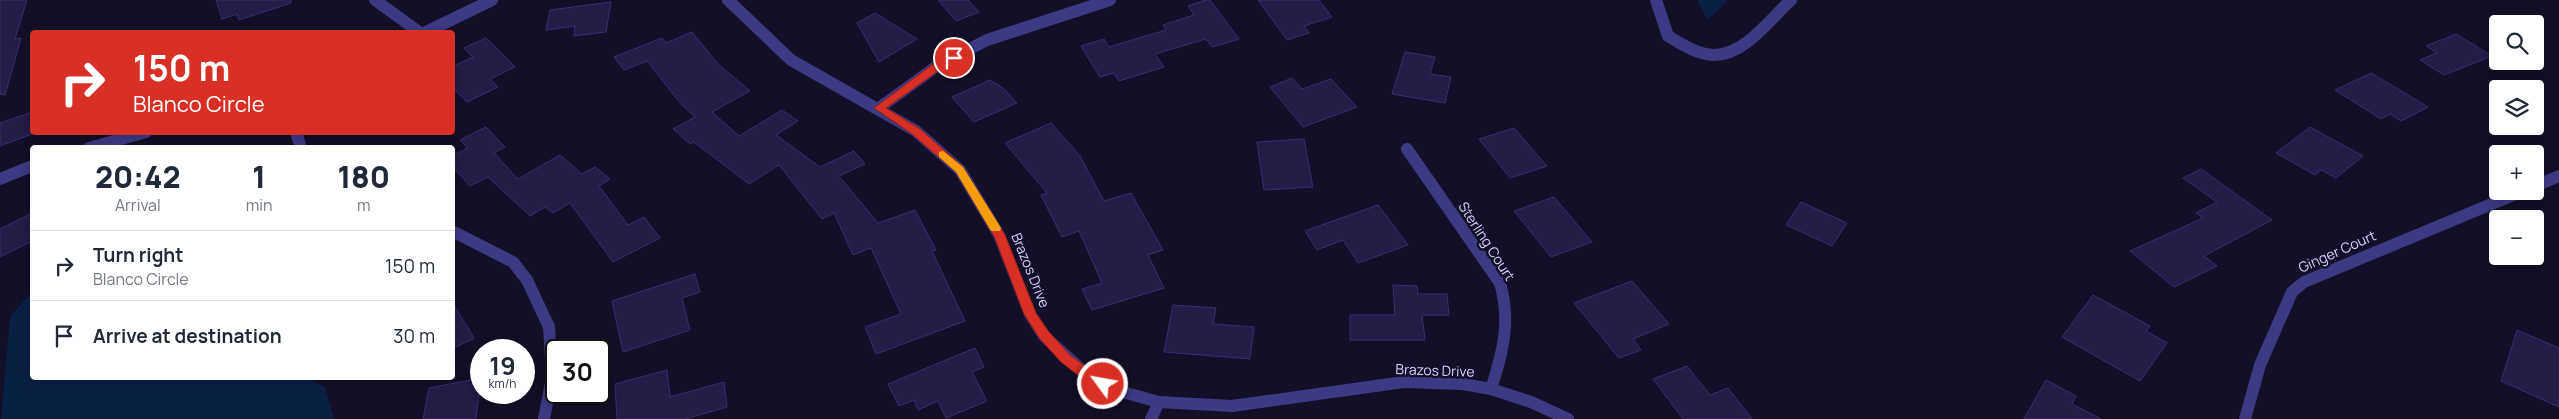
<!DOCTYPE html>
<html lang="en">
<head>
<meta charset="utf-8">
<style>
	body { margin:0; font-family:Manrope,sans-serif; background:#f6f6f7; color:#1f2937; height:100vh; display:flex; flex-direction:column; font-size:19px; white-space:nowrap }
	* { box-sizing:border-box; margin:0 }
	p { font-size:16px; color:#747a83 }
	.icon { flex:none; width:28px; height:28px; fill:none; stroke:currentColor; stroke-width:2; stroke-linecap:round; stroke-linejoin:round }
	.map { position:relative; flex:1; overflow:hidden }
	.details { position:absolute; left:30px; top:145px; width:425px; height:235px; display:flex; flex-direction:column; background:#fff; border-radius:5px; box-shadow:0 2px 12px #0003 }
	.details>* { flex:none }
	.banner { position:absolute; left:30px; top:30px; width:425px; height:105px; border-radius:5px; box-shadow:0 2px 12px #0003; background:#d93025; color:#fff; overflow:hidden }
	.buttons { position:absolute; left:2489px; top:15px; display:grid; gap:10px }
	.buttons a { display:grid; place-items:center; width:55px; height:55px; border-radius:5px; background:#fff; box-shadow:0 2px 12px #0003; font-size:25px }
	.speed { position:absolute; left:470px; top:339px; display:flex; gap:10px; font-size:25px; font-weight:700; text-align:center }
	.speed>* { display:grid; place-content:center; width:65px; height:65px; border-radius:50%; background:#fff; box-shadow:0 2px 12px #0003; line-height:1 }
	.speed small { font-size:12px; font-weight:400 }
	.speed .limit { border:2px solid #111; border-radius:8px; background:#fff; color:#111 }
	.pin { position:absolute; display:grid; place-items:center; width:42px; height:42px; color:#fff; margin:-21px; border:2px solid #fff; border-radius:50%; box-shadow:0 1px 5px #0007 }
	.me { position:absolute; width:55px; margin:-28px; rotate:302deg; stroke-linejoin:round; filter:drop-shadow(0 0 4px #0008) }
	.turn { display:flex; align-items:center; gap:18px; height:105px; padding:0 20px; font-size:22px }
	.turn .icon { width:65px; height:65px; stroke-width:2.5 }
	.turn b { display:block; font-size:35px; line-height:42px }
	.eta { display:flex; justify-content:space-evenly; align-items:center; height:85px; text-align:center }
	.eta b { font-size:30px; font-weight:800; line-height:35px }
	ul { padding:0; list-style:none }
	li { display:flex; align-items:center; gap:15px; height:70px; padding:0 20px; border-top:1px solid #e0e1e3 }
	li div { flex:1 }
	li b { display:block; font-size:19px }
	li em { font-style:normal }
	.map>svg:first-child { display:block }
	.water { fill:#0a1f44 }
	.building { fill:#241b47; stroke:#3b2d73 }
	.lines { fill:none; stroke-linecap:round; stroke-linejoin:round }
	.minor { stroke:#3d3a85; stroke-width:12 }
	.route { fill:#d93025; stroke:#8d1f18 }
	.slow { fill:#f59e0b }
	.labels { text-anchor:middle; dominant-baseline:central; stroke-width:5; stroke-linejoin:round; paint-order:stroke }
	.street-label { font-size:14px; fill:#d9d4ff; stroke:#130f26 }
</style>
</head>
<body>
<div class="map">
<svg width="2559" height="419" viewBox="0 0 2559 419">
	<rect width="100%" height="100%" fill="#130f26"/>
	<path class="water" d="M1697,0H1726V3L1710,17L1706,18Z
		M32,291V378H308L325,387L334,419H1L10,317Z"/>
	<path class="building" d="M0,0H27L15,39L21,38L5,95L0,94Z
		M216,0H291V3L239,20L237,14L222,19Z
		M938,0H968L979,12L956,21Z
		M1206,0H1210L1239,39L1212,47L1206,39L1155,54L1164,67L1119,81L1114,73L1100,77L1081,46L1104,39L1109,47L1166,30L1163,25L1194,15L1188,6Z
		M1258,0H1319L1332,17L1304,26L1309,33L1287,40Z
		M611,2L606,32L574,36L575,26L546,30L550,10Z
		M875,13L917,39L879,62L857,23Z
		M692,32L718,64L750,91L712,112L739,136L782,110L798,121L776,135L820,167L854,151L865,164L839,176L878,223L915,210L936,250L932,251L965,321L876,354L865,327L901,314L871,248L853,255L834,213L822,219L779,165L749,184L694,142L690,144L673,129L695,117L681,104L647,61L624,70L614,57L662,38L666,43Z
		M2456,34L2492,56L2444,75L2420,60L2437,53L2426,46Z
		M486,38L515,67L490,79L498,87L467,102L452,87V67L473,57L464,48Z
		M1405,52L1435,57L1430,74L1451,77L1445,103L1392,94Z
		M2371,73L2428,107L2401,121L2390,114L2381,119L2335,90Z
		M1292,78L1302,89L1331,79L1357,107L1303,127L1270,87Z
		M990,80L1003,88L1017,103L974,122L952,97Z
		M32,112V134L0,146V123Z
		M1051,123L1080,156L1104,201L1131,193L1163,250L1148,255L1164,288L1092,310L1082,289L1102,283L1079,231L1062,237L1041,195L1047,193L1005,143Z
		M486,127L505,147L494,153L518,179L560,155L582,174L595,167L610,179L599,186L628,225L644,217L660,238L613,262L570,203L553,213L545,207L530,216L488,177L470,186L452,166V156L468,148L460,140Z
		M2310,127L2363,156L2336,178L2321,170L2315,175L2276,153Z
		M1514,128L1547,166L1510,178L1479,139Z
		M1304,139L1313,187L1264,190L1257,142Z
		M2201,169L2272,220L2204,256L2217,266L2174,287L2130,251L2203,218L2196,213L2217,202L2183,178Z
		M1554,197L1592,242L1551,257L1514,211Z
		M1801,202L1847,223L1832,246L1786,225Z
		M1378,205L1408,245L1358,263L1343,240L1317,250L1305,231Z
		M32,213V241L0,257V229Z
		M695,274L700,292L682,298L690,330L623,352L612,301Z
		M1632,281L1669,324L1633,339L1641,350L1619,358L1574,303Z
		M1393,285L1417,286L1418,294H1447L1449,315H1422L1425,340H1350V315H1395Z
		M2093,295L2150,326L2146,331L2167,343L2140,381L2062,337Z
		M452,302L474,338L452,349Z
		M1173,305L1216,308L1213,324L1254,327L1250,359L1164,352Z
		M2517,330L2559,348V407L2501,381Z
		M975,348L984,367L972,372L987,401L946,418L938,401L918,410L914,400L899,406L888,384Z
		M1687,366L1710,395L1728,388L1752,419H1683L1653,379Z
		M667,370L670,397L724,382L727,407L685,419H617L615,384Z
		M481,378L476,419H423L429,388Z
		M2046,380L2076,396L2072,404L2101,419H2024Z"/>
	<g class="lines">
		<path class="minor" d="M375,0L419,32
			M728,0L791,60L916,131L960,170L999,235L1030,314L1044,336L1092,379L1115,390L1159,402L1232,406L1404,382L1463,384L1491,389L1531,402L1568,419
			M1656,0L1668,36C1681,44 1698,55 1714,55C1745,55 1770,19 1791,0
			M426,32L492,0
			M879,108L937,66L987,40L1110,0
			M296,132L301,148
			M89,148L146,132
			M1407,149L1500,283C1511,321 1503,352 1491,389
			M0,179L32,166
			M2535,186L2559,176
			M452,231L513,262L527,280L549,327L552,377L544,419
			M1151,419L1159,402
			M2245,419L2260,365L2292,292L2304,282L2523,191"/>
	</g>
	<path class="route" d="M954,54L959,58L957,60L941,69L886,108L920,129L963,167L1005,235L1036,313L1049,332L1070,355L1110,384L1108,388L1103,390L1088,383L1061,362L1040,339L1024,314L994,236L956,172L912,134L874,108L933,64Z"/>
	<path class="slow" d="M943,151L963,167L1001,228L1000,231H991L956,172L939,157V152Z"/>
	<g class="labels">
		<g class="street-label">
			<text transform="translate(1487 241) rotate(57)">Sterling Court</text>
			<text transform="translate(2337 251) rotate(-24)">Ginger Court</text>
			<text transform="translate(1031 270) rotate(68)">Brazos Drive</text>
			<text transform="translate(1435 370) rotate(2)">Brazos Drive</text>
		</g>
	</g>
</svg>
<div class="buttons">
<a><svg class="icon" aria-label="search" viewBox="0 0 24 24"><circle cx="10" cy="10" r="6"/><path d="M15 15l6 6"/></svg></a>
<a><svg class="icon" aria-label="layers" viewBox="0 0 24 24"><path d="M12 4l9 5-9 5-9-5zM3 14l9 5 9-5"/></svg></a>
<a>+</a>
<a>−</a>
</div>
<div class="speed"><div>19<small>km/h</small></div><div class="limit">30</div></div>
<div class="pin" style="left:954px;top:58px;background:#d93025"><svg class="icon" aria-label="arrive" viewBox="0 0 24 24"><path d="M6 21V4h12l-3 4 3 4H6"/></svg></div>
<svg class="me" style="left:1103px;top:384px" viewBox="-20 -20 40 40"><circle r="17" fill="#d93025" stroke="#fff" stroke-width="3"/><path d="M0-11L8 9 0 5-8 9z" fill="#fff"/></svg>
<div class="banner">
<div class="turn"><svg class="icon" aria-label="right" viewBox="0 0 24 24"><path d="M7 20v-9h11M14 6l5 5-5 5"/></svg><div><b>150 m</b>Blanco Circle</div></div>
</div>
<section class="details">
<div class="eta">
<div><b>20:42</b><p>Arrival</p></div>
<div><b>1</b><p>min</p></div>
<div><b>180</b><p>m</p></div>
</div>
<ul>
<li><svg class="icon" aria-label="right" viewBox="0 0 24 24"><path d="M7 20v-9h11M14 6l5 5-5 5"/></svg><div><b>Turn right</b><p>Blanco Circle</p></div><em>150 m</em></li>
<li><svg class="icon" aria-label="arrive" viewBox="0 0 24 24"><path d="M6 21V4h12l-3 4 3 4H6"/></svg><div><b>Arrive at destination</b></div><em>30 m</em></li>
</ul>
</section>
</div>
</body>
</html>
